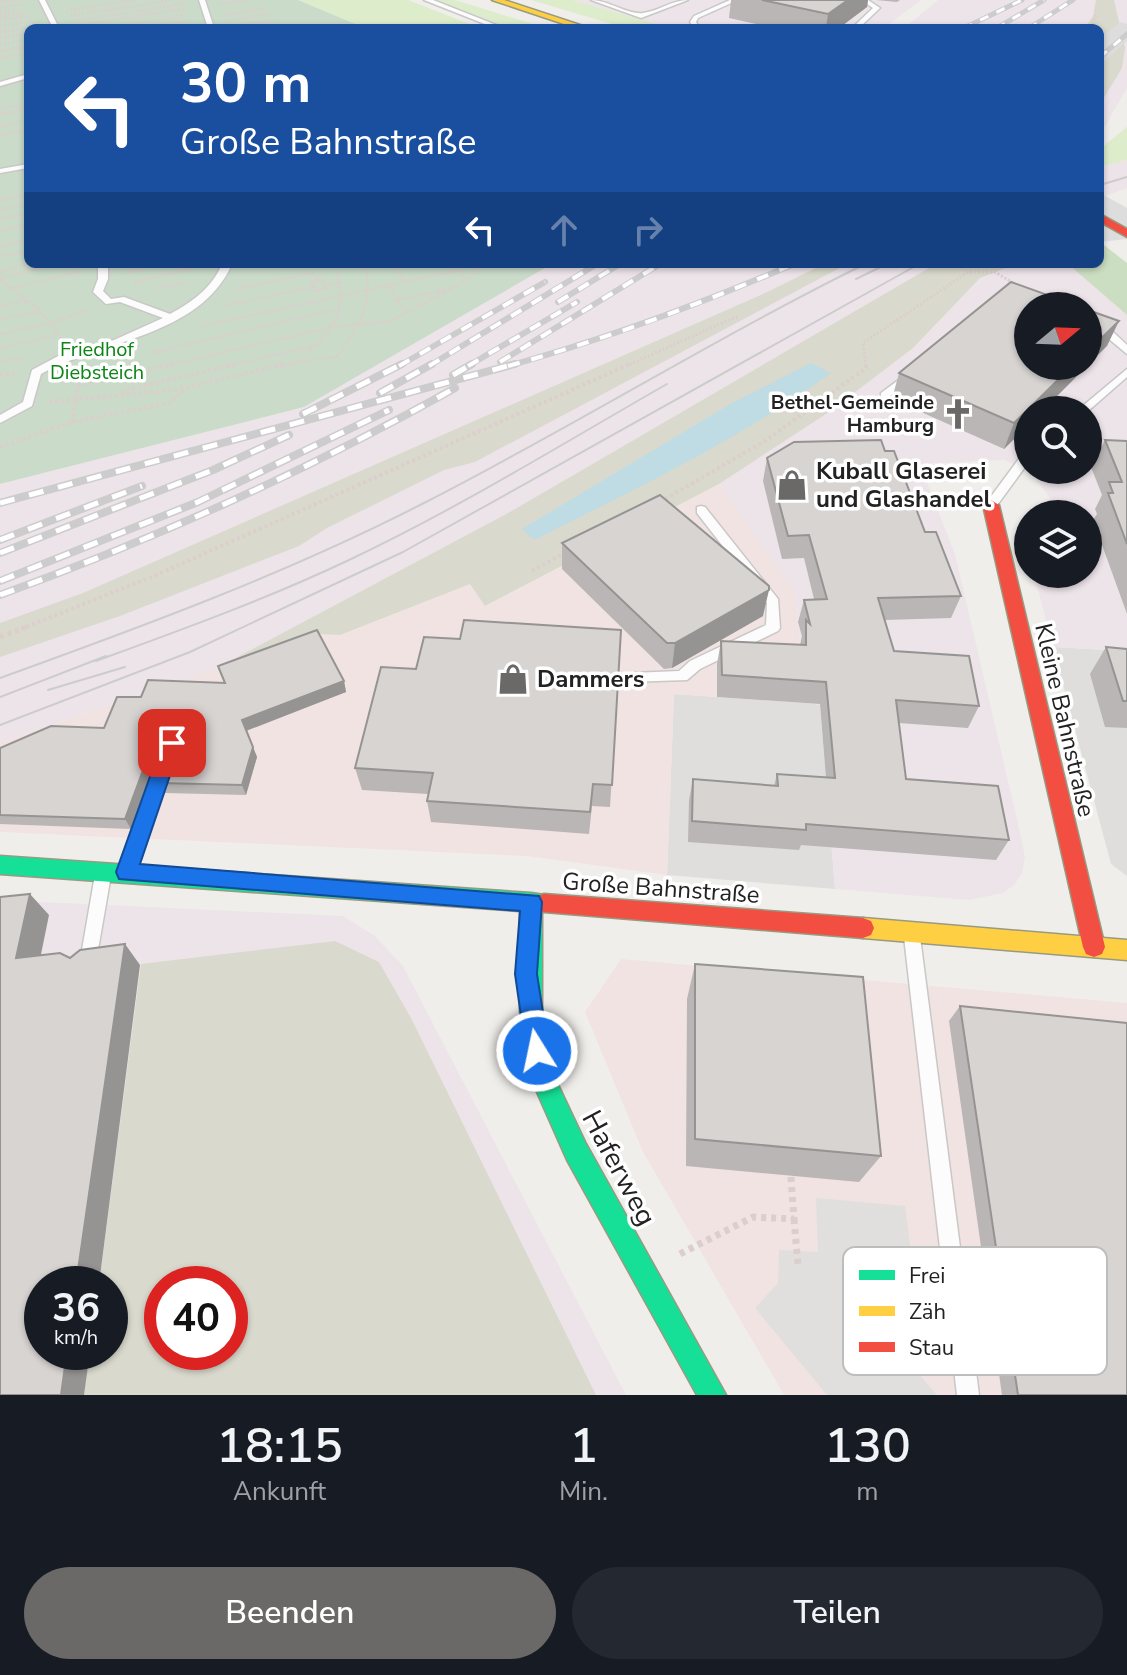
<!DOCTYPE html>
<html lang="de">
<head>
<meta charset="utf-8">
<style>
	body { margin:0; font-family:"Nunito Sans",sans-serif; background:#242831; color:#f1f3f6; height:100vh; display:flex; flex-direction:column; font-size:30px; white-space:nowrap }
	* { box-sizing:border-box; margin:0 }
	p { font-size:26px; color:#9ea1a6 }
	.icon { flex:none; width:44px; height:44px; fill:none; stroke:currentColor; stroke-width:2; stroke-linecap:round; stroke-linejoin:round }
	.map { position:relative; height:1395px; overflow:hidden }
	.details { display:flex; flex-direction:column; background:#171b24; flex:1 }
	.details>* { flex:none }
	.guide { position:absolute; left:24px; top:24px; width:1080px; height:244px; border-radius:12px; box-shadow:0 2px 6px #0004; background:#1a4fa0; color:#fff; overflow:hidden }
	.needle { width:52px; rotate:71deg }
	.tools { position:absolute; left:1014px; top:292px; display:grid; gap:16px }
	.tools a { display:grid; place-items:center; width:88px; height:88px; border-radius:50%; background:#171b24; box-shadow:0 2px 6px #0004; font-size:40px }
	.speed { position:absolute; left:24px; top:1266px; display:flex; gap:16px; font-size:40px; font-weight:700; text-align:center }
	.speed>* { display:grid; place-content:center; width:104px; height:104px; border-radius:50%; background:#171b24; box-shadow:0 2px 6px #0004; line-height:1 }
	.speed small { font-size:20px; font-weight:400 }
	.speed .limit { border:12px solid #d22; background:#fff; color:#111 }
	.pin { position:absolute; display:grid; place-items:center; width:68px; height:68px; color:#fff; margin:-34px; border-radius:16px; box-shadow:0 4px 12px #0006 }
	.me { position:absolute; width:88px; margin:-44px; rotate:350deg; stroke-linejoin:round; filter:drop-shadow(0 0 6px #0008) }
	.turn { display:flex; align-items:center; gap:28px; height:168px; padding:0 24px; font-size:36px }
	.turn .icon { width:104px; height:104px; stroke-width:2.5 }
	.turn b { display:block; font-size:56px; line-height:68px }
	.lanes { display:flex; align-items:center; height:76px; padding:0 24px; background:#0003; justify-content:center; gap:40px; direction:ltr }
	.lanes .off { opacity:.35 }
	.eta { display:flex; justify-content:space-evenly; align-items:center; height:136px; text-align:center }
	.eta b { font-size:48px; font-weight:600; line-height:56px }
	.action { display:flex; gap:16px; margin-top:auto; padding:16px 24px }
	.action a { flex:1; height:92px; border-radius:48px; background:#6a6968; color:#fff; font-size:32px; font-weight:600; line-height:92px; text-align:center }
	.action a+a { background:#242831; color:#f1f3f6 }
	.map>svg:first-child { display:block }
	.residential { fill:#dfdedc }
	.commercial { fill:#f1e3e1 }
	.industrial { fill:#ede4e9; fill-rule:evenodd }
	.construction { fill:#d9d9cd; fill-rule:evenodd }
	.grass { fill:#ddeccb }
	.forest { fill:#cbdec1 }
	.cemetery { fill:#cadbca }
	.parking { fill:#e0dfde }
	.water { fill:#bfdbe3 }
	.pier { fill:#dedddd }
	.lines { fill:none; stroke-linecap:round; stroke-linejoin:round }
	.lane-casing { stroke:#c9c8c7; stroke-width:3 }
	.fast-casing { stroke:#999a82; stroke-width:3 }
	.slow-casing { stroke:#999a82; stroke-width:3 }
	.jam-casing { stroke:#999a82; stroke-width:3 }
	.path-far3 { stroke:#dccecd; stroke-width:3; stroke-dasharray:2 2; stroke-linecap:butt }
	.path-far2 { stroke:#dccecd; stroke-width:4; stroke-dasharray:3 3; stroke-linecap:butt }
	.path-far1 { stroke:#dccecd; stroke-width:5; stroke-dasharray:4 4; stroke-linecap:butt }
	.path { stroke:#dccecd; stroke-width:7; stroke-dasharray:5 5; stroke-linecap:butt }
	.lane { fill:#fdfcfc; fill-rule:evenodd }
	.fast { fill:#16e098; fill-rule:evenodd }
	.slow { fill:#ffcf43; fill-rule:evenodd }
	.jam { fill:#f24e42; fill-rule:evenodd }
	.tram { stroke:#ccc; stroke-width:2 }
	.rail-far2-casing { stroke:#ccc; stroke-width:5 }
	.rail-far1-casing { stroke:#ccc; stroke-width:6 }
	.rail-casing { stroke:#ccc; stroke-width:8 }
	.rail-far2 { stroke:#fff; stroke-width:3; stroke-dasharray:9; stroke-linecap:butt }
	.rail-far1 { stroke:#fff; stroke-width:4; stroke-dasharray:12; stroke-linecap:butt }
	.rail { stroke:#fff; stroke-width:5; stroke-dasharray:15; stroke-linecap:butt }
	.wall { fill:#b9b6b5 }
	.shaded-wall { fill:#969493 }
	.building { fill:#d7d4d2; stroke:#969493; stroke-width:2 }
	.route { fill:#1a73e8; stroke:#114b97; stroke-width:2 }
	.labels { text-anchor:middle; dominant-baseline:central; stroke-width:7; stroke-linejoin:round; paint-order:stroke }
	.far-park-label { font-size:20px; fill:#0c8416; stroke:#fff }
	.far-poi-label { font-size:20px; font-weight:bold; fill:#222; stroke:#fff; text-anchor:end }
	.poi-label { font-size:24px; font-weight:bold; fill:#222; stroke:#fff; text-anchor:start }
	.street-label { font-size:24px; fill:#222; stroke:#fff }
	.near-street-label { font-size:28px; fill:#222; stroke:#fff }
	.key { fill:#fff; stroke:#bdbdbd; stroke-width:2 }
	.key-label { font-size:22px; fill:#222 }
</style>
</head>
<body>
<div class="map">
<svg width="1127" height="1395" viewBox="0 0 1127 1395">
	<rect width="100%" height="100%" fill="#f0eeeb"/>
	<path class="residential" d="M1053,647L1127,651V876L1111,864Z
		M674,694L820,704L835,889L667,875Z"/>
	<path class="commercial" d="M719,484L795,592L806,703L674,694L667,875L527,856L0,832V742L318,634L340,635L470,584L486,606Z
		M621,959L1127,1003V1395H784L643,1152L585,1012Z"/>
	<path class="industrial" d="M572,0H921L884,28H672Z
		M938,0H1127V88L1100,135V28H904Z
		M1127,160V188L1100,198V167Z
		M552,264H1068L1127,315V651L1053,647L1036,582L1039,574H1088V514H1062L1032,474L1005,460L920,464L955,554L1022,841L1025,858L1022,873L1014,885L1003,893L969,900L835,889L820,705L806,703L795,592L719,484L485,606L470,584L340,635L317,634L0,742V484L304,407ZM1028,306H1088V366H1028ZM1028,410H1088V470H1028Z
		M0,900L343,916L375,936L403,966L626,1395H0ZM42,1284H110V1352H42ZM162,1284H230V1352H162Z"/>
	<path class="construction" d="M1096,0H1114L1125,48L1122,68L1100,104V28H1085L1093,16Z
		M824,264H847L475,462L444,470L327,528L299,546L120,616L0,657V623L83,593L763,294Z
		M936,264H1016L980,278L913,348L829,412L719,484L485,606L470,584L340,635L318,634L219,667L510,512Z
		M335,941L379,962L411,1018L596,1395H84L90,1352H110V1284H99L141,964ZM162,1284H230V1352H162Z"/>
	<path class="grass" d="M298,0H408L480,28H365Z
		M435,0H455L546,28H509Z
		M531,0H572L672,28H625Z
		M1127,127V160L1100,167V149Z"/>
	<path class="forest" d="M1100,242L1127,263V315L1068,264H1100Z"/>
	<path class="cemetery" d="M0,0H298L365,28H28V264H552L304,407L0,484Z"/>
	<path class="parking" d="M816,1198L905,1206L917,1294L880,1330L937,1395H827L755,1308L778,1283L779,1250L818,1252Z"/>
	<path class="water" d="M811,363L831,373C736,441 638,488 534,540L522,529L732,403Z"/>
	<path class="pier" d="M1120,22L1127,24V41L1100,65V39Z
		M1100,193L1127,208V239L1100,242Z"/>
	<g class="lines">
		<defs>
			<path id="lane" d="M39,0H45L59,28H53Z
				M199,0H205L214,28H208Z
				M424,0H433L504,28H495Z
				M591,0C608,0 628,15 643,13C659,11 672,0 688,0L641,18Z
				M730,0H738L698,18L696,22L700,28H694L690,22L694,16Z
				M861,0H868L880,8L859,28H852L873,8Z
				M28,74V78L0,86V82Z
				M28,164V168L0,173V169Z
				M98,264H108V279L103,291L111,299L124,297L170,314C192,302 212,288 222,264H232C200,337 101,340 41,374L32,406L0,423V415L23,402L32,370L62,354L114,340L163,318L120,302L106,304L93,292L98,279Z
				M1088,319L1111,330L1127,345V354L1103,334L1088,326Z
				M1127,369V377L1088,411L1078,410Z
				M908,373L912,374V378L889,397H881V393Z
				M1028,451V463L995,508H987V502L1024,452Z
				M701,506L705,507L778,599L780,628L778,631L700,669L687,680L627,682L625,678L627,674L632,673L679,671L690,661L766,625L767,603L697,513V507Z
				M172,737L177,739L179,743L135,871L133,876L127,878L121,876L119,871L165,743L167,739Z
				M103,868L109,870L111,875L95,967L93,973L87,975L81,973L79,967L95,875L97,870Z
				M912,929L918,932L920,937L979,1395H957L904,937L906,932Z"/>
			<path id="fast" d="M0,856L531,893L551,896L554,903L551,910L542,912V1011L547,1048L559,1087L585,1142L726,1395H697L567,1160L536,1090L525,1048L520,1011V911L0,874Z"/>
			<path id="slow" d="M492,0H504L589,28H576Z
				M863,918L1127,940V960L863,938L855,935L852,928L855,921Z"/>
			<path id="jam" d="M1100,214L1127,229V237L1100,222Z
				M991,500L999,505L1105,947L1102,954L1094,957L1086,954L1083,947L983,505Z
				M544,894L863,918L871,921L874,928L871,935L863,938L544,912L537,910L534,903L537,896Z"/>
		</defs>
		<use href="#lane" class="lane-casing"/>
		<use href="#fast" class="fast-casing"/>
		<use href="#slow" class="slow-casing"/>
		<use href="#jam" class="jam-casing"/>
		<path class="path-far3" d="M1,2L18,0
			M221,4L246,0
			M0,7L26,4
			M66,10L136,0
			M0,12L16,10
			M226,15L265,9
			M0,16L26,12
			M70,16L172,0
			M0,20L29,16
			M72,21L185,4
			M227,21L270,14
			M0,26L33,21
			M75,26L184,9
			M228,27L274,20
			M105,28L186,15
			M143,28L189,21
			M263,28L278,26
			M1092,28L1096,15
			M0,32L35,27
			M0,37L28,33
			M0,44L28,40
			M0,51L28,46
			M0,58L28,53
			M0,114L26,110L28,119
			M2,114L1,109L28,105
			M0,126L28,121
			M0,135L28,130
			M0,200L28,195
			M0,210L28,204
			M0,219L28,212
			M0,230L28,225
			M0,246L28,240
			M0,256L28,251
			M395,264L404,281
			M456,264L466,280
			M245,267L258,264
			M397,267L413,264
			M0,272L28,263
			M124,273L162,264
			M0,278L60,264
			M0,280L40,310L62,340
			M322,280L326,289L316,291L312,282Z
			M134,283L202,265
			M387,284L406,314
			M324,285L341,282
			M13,288L81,271
			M156,289L185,282
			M237,289L313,273L317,281
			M395,300L445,290
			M225,305L314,287
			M0,306L28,301
			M0,319L39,311
			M202,326L460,270
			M0,334L52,323L88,310
			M0,348L55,336
			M151,353L342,308
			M301,357C337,329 349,309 334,264
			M0,362L24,357
			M165,366L333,327L391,321L466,280L485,264
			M228,366L318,345
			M277,366L337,356C361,326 373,303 365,264
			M626,366L738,316
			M866,366L863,343L968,272H995L1018,286"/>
		<path class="path-far2" d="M0,375L15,373
			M122,394L126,390L237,364
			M49,402L174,390L286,364
			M72,422L78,386L173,364
			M0,447L72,422L170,403L186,388
			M660,502L765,441L866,368V364
			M532,571L566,552
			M21,629L154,576L630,364"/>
		<path class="path-far1" d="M0,637L26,627"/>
		<path class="path" d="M794,1219L798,1265
			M680,1254L753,1217L794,1219L791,1177"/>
		<use href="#lane" class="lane"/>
		<use href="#fast" class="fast"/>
		<use href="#slow" class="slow"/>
		<use href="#jam" class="jam"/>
		<path class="tram" d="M1100,185L1127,177
			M856,279L887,264
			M96,661C181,630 267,599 349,560C459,508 562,444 667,384
			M0,678C144,626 288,573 424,503C573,427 715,338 865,264
			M48,690L125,667
			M0,697L106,656
			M0,725L190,652L403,552L919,264"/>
		<defs>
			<path id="rail-far2" d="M964,28L1022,0
				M997,28L1044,0
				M1029,28L1073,0
				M1100,57L1127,34"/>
			<path id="rail-far1" d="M558,302L620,264
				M500,362L660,264
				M399,366L545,282
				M429,366L597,264
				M468,366L577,302
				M508,366C607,339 700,304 794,264"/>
			<path id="rail" d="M453,375L472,364
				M380,393L432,364
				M303,414L402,364
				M0,503L515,364
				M0,540L142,486
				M0,553L213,470L289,435
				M0,581L198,502L389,410
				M0,595C157,538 309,470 455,388"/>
		</defs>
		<use href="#rail-far2" class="rail-far2-casing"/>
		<use href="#rail-far1" class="rail-far1-casing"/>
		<use href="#rail" class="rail-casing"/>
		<use href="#rail-far2" class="rail-far2"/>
		<use href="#rail-far1" class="rail-far1"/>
		<use href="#rail" class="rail"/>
	</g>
	<path class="wall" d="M731,0H868L867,7L839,28H774L729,18Z
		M876,0H900L897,2Z
		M1087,366L1043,410H1028V425L1004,449L892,399L899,373Z
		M1105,440L1127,441V614L1093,520L1097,514L1095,509L1102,495L1091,467Z
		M885,451L925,532L961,596L951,618L885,620L894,651L979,706L968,728L899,723L906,779L1009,840L996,860L801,845L799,850L688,842L689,800L693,779L774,786L777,774L826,778L820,704L717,697V664L721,641L800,645L802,636L798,622L804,600L814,599L804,558L782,559L763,481L767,458Z
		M562,543L763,616L672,668L664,669L562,569Z
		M621,630L610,807L592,806L589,834L431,822L427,801L428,794L362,790L355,768L416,669L460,639Z
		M1106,647L1127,649V728L1105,727L1090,674Z
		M344,681L346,692L246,730L257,757L246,795L165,793L160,783L176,736L173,734L164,738L131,829L0,824V748L104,728L141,697Z
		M695,964L881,1156L859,1182L686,1166L687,999Z
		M960,1006L1127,1395H1002L949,1021Z"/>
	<path class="shaded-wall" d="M848,0H868L867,7L839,28H826L828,14Z
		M1119,321L1107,346L1088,365V351Z
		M1072,366H1087L1043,410H1028V425L1004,449L1014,423Z
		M769,590L763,616L672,668L675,643Z
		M344,681L346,692L246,731L242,720Z
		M168,724L173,734L164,738L131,829L125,819L159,727Z
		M253,747L257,757L246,795L242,785Z
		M30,894L49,915L36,979L16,958Z
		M125,944L140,965L99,1284H76Z
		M67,1352H90L84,1395H61Z"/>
	<path class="building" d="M762,0H848L828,14Z
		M1011,282L1078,306H1028V366H1072L1014,423L899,373Z
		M1088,310L1119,321L1088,351Z
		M881,440L885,451H894L925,532H936L961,596L878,598L894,651L969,656L979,706L896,700L906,779L998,786L1009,840L806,824V830L692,821L693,779L778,786L777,774L835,778L826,682L722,675L721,641L806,645V620L810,624L804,600L827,599L809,535L788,536L767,458L794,442Z
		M1105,440L1127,441V544L1108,493H1113L1109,482H1122Z
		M660,495L769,586V590L675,643H667L562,543Z
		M464,620L621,630L612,785L593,784L590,812L427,801L433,773L355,768L381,667L416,669L424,637L460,639Z
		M317,630L344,681L242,720L253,747L242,785L160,783L177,734L175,727L168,724L159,727L125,819L0,815V748L51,726L104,728L117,697H141L148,680L225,683L218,666Z
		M1106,647L1127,649V701H1123Z
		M30,894L16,958L60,953L70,958L80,950L125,944L76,1284H42V1352H67L61,1395H0V897Z
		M695,964L863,977L881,1156L695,1139Z
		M960,1006L1127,1023V1395H1018Z"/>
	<path class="route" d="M172,736L178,738L181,743L140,864L539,896L542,902L537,974L549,1051L545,1060L537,1063L529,1060L526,1051L515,974L520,911L119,879L116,872L162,743L165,738Z"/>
	<defs>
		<symbol id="church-bare" viewBox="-9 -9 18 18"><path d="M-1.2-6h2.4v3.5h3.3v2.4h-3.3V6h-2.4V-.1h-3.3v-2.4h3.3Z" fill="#6a6968" stroke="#fff" stroke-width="2.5" paint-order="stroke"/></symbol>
		<symbol id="shop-bare" viewBox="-9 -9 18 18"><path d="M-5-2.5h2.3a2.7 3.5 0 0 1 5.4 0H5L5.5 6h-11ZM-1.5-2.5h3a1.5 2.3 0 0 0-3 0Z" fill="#6a6968" stroke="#fff" stroke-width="2.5" paint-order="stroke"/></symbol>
	</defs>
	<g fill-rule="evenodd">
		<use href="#church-bare" x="936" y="392" width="44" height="44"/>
		<use href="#shop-bare" x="770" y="463" width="44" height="44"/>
		<use href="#shop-bare" x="491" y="657" width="44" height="44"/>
	</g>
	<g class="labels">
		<g class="far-park-label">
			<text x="97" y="349">Friedhof<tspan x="97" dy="23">Diebsteich</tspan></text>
		</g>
		<g class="far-poi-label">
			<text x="934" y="402">Bethel-Gemeinde<tspan x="934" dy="23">Hamburg</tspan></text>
		</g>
		<g class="poi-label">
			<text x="816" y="471">Kuball Glaserei<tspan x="816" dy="28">und Glashandel</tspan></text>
			<text x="537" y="679">Dammers</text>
		</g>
		<g class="street-label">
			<text transform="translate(1065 720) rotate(77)">Kleine Bahnstraße</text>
			<text transform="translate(661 888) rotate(4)">Große Bahnstraße</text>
		</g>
		<g class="near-street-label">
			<text transform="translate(619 1168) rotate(62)">Haferweg</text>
		</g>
	</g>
	<rect x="843" y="1247" width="264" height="128" rx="12" class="key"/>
	<rect x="859" y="1270" width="36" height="10" fill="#16e098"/>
	<rect x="859" y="1306" width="36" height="10" fill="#ffcf43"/>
	<rect x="859" y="1342" width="36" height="10" fill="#f24e42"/>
	<g class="key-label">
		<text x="909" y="1283">Frei</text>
		<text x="909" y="1319">Zäh</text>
		<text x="909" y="1355">Stau</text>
	</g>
</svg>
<div class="tools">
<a><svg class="needle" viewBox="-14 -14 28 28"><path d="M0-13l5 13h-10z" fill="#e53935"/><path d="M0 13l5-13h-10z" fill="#9ea1a6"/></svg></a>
<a><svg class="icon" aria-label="search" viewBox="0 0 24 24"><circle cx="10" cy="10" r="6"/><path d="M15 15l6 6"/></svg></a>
<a><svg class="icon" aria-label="layers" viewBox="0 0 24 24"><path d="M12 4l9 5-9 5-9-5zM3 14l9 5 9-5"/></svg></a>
</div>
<div class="speed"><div>36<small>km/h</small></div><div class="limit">40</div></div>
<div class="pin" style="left:172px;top:743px;background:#d93025"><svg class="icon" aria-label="arrive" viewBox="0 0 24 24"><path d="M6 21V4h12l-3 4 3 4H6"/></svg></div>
<svg class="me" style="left:537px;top:1051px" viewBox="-20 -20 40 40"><circle r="17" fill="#1a73e8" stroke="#fff" stroke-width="3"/><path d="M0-11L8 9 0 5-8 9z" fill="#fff"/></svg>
<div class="guide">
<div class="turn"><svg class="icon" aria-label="left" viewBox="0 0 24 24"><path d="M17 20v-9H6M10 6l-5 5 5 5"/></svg><div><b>30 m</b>Große Bahnstraße</div></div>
<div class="lanes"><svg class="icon" aria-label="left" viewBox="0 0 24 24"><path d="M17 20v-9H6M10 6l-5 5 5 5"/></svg><svg class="icon off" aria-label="ahead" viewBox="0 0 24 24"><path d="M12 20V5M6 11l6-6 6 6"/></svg><svg class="icon off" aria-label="right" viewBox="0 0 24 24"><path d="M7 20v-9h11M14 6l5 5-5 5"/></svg></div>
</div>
</div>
<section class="details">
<div class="eta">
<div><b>18:15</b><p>Ankunft</p></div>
<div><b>1</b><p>Min.</p></div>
<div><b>130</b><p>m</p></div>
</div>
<div class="action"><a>Beenden</a><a>Teilen</a></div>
</section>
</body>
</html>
